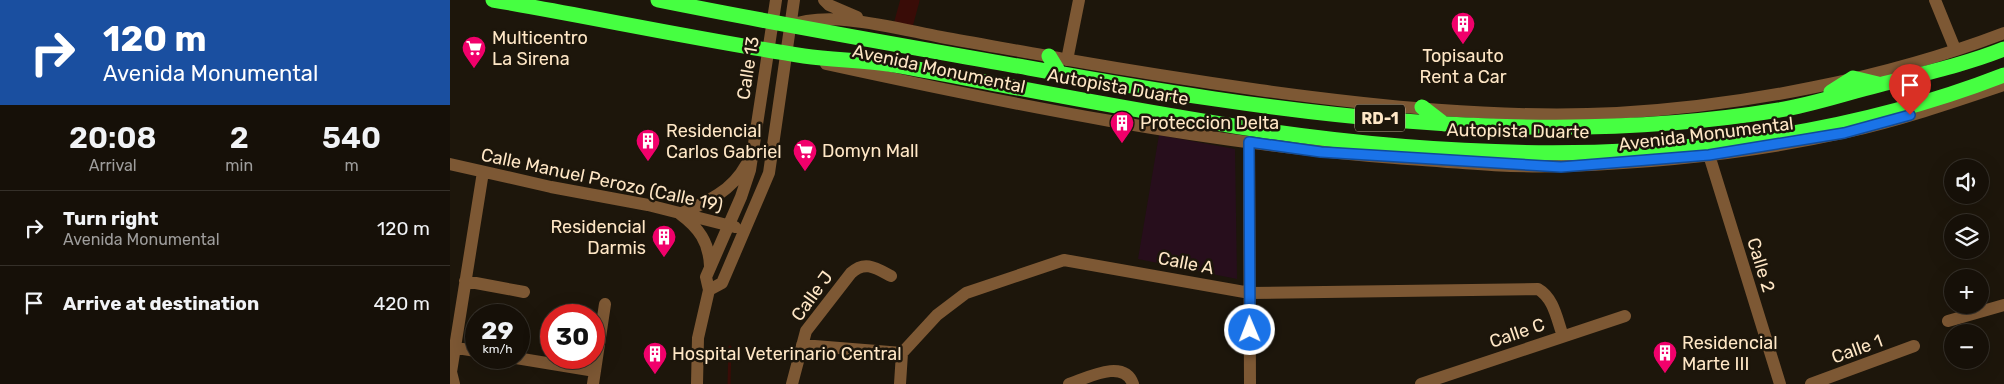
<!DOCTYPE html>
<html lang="en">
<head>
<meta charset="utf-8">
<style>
	body { margin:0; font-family:Rubik,sans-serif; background:#1f1912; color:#f1f3f6; height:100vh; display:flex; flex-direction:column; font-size:19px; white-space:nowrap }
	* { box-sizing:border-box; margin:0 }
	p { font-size:16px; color:#9e9d9c }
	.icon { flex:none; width:28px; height:28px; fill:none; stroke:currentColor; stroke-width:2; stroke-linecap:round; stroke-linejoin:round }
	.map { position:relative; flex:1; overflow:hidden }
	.drawer { display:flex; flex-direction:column; background:#161008; width:450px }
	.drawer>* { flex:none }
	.guide { background:#1a4fa0; color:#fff; overflow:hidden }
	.controls { position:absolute; left:1494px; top:159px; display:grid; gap:10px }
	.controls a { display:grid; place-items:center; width:45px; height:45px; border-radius:50%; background:#161008; box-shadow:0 5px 20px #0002,0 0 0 1px #353029; font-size:25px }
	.speed { position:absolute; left:15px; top:304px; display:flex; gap:10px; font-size:25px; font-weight:700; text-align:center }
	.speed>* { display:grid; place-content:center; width:65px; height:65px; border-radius:50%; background:#161008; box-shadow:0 5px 20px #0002,0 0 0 1px #353029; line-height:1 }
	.speed small { font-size:12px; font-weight:400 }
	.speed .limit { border:8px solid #d22; background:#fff; color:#111 }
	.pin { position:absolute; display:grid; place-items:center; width:42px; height:42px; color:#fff; margin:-51px -21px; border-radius:50% 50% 50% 0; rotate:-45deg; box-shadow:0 0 5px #0007 }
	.pin .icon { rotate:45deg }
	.me { position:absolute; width:55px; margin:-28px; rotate:359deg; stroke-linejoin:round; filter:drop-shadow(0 0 4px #0008) }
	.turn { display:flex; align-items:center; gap:18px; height:105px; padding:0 20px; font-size:22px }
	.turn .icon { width:65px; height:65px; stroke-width:2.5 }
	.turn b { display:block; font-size:35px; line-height:42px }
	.eta { display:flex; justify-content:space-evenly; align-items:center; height:85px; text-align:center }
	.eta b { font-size:30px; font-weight:600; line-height:35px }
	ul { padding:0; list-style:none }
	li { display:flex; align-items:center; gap:15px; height:75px; padding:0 20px; border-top:1px solid #353029 }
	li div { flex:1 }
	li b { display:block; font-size:19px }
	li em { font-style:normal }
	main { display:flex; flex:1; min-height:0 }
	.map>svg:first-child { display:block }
	.green { fill:#270e1c }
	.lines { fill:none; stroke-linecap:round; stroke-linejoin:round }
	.stream { stroke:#390c07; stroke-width:3 }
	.river { stroke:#390c07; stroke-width:19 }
	.minor { stroke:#7d5834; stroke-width:12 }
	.highway { stroke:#46ff41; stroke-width:15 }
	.route-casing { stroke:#114b97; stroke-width:12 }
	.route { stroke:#1a73e8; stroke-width:9 }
	.labels { text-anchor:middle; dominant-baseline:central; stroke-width:5; stroke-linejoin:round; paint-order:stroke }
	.shield { fill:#1d160b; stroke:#bba88e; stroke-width:1 }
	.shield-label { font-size:16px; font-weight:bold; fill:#ffe7c6 }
	.poi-label { font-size:18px; fill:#ffe7c6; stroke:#1d160b; text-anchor:start }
	.street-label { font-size:18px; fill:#ffe7c6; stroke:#1d160b }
</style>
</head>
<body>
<main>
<section class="drawer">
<div class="guide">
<div class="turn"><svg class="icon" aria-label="right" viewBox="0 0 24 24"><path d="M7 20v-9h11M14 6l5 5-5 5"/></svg><div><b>120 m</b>Avenida Monumental</div></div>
</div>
<div class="eta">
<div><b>20:08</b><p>Arrival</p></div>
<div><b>2</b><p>min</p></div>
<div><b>540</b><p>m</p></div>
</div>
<ul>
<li><svg class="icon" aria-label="right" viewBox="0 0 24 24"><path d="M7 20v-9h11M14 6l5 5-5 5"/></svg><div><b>Turn right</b><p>Avenida Monumental</p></div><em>120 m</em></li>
<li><svg class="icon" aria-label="arrive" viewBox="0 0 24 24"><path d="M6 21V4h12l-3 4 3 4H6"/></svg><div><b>Arrive at destination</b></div><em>420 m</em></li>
</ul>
</section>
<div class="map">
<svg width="1554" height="384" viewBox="0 0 1554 384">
	<rect width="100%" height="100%" fill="#1d160b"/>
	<path class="green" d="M709,135L785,149L787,279L688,259Z"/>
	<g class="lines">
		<path class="stream" d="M279,384L280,347"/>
		<path class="river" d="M454,22L460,0"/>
		<path class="minor" d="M374,0L379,5L407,17
			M1485,0L1505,49
			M339,26C380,9 448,29 491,37C534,45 577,52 619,60C682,71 746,81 809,90C925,106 1050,119 1167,113C1293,106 1436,78 1554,33
			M617,60L629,0
			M376,64C564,105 753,143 945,158C1000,162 1058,168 1113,166C1206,163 1301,153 1393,133C1448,121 1501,103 1554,85
			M799,142L800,384
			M1259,155L1330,384
			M0,164L101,187L198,205L285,227
			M260,266C259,242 249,228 230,214C257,202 282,191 296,165
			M15,281L74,292
			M259,290L272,283L319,173L344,0
			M1498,321L1554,305
			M352,345L452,353L487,315L516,293L614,260L800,293L1088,289C1104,298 1107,320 1113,336
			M0,347L26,351
			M66,358L145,371
			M4,384L1,372L33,172
			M143,384L155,304
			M247,384L248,338L259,290L256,277L291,197L300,170L326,0
			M342,384L356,331L401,273C415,260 426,268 441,276
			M450,384L452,353
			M619,384C637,378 674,358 683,384
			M971,384L1175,316
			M1361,384L1464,346"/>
		<path class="highway" d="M43,0C147,18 250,40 354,56C382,60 410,60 438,64C476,70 514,78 552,85C637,101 723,117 810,130C1057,166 1318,167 1554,75
			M208,0C331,25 455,46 579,68C822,112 1084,151 1329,110C1362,105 1396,93 1429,85C1471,74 1514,65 1554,49
			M599,56L610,74
			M1381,92L1403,78L1428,84
			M972,107L994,124"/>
	</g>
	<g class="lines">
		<defs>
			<path id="route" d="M800,330L799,142L871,152L1111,167L1259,155L1394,133L1460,115"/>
		</defs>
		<use href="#route" class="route-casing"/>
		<use href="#route" class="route"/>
	</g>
	<defs>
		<symbol id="building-pin" viewBox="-11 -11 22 30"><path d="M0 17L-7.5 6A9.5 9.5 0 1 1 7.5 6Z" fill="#f1006b" stroke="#1d160b"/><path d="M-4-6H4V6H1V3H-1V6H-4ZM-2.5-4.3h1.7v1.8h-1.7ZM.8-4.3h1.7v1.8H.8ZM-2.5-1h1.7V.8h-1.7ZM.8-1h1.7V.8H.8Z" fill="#fff"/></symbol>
		<symbol id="supermarket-pin" viewBox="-11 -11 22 30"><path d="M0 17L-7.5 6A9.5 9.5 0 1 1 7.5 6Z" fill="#f1006b" stroke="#1d160b"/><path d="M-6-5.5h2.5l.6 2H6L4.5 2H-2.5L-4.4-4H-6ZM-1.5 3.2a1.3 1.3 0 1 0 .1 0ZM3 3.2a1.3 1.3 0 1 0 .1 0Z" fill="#fff"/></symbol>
	</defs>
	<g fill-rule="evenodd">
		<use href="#building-pin" x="999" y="10" width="28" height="38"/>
		<use href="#supermarket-pin" x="10" y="34" width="28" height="38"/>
		<use href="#building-pin" x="658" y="109" width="28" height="38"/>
		<use href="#building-pin" x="184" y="127" width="28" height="38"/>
		<use href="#supermarket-pin" x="341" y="137" width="28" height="38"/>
		<use href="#building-pin" x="200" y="223" width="28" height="38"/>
		<use href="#building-pin" x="1201" y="339" width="28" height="38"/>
		<use href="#building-pin" x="191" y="340" width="28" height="38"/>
	</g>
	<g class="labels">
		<rect class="shield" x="905" y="104.5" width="50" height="27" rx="4"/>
		<g class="shield-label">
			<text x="930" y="118">RD-1</text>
		</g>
		<g class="poi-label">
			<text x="42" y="38">Multicentro<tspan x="42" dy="21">La Sirena</tspan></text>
			<text x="1013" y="56" text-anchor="middle">Topisauto<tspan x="1013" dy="21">Rent a Car</tspan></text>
			<text x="690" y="123">Proteccion Delta</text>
			<text x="216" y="131">Residencial<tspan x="216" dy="21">Carlos Gabriel</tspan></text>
			<text x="372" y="151">Domyn Mall</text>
			<text x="196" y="227" text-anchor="end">Residencial<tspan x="196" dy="21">Darmis</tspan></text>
			<text x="1232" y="343">Residencial<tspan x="1232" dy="21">Marte III</tspan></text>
			<text x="222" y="354">Hospital Veterinario Central</text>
		</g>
		<g class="street-label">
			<text transform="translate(298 68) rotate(-81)">Calle 13</text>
			<text transform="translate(489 69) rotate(12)">Avenida Monumental</text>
			<text transform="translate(668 87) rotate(10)">Autopista Duarte</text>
			<text transform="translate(1068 131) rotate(1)">Autopista Duarte</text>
			<text transform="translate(1256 134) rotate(-7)">Avenida Monumental</text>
			<text transform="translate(152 180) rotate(12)">Calle Manuel Perozo (Calle 19)</text>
			<text transform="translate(736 263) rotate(11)">Calle A</text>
			<text transform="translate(1311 265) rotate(73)">Calle 2</text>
			<text transform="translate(362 296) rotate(-54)">Calle J</text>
			<text transform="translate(1067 333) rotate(-19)">Calle C</text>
			<text transform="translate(1407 349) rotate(-20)">Calle 1</text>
		</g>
	</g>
</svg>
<div class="controls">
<a><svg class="icon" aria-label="sound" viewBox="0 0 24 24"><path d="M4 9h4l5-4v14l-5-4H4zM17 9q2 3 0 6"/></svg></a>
<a><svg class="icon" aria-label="layers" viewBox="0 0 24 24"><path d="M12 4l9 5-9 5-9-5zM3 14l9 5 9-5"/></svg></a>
<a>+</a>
<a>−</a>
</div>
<div class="speed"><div>29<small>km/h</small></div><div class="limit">30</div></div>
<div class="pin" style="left:1460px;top:115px;background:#d93025"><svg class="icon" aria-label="arrive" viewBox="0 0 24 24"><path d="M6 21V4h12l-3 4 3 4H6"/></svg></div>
<svg class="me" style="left:800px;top:330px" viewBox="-20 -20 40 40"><circle r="17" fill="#1a73e8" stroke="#fff" stroke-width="3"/><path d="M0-11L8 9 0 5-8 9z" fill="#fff"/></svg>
</div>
</main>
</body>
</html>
